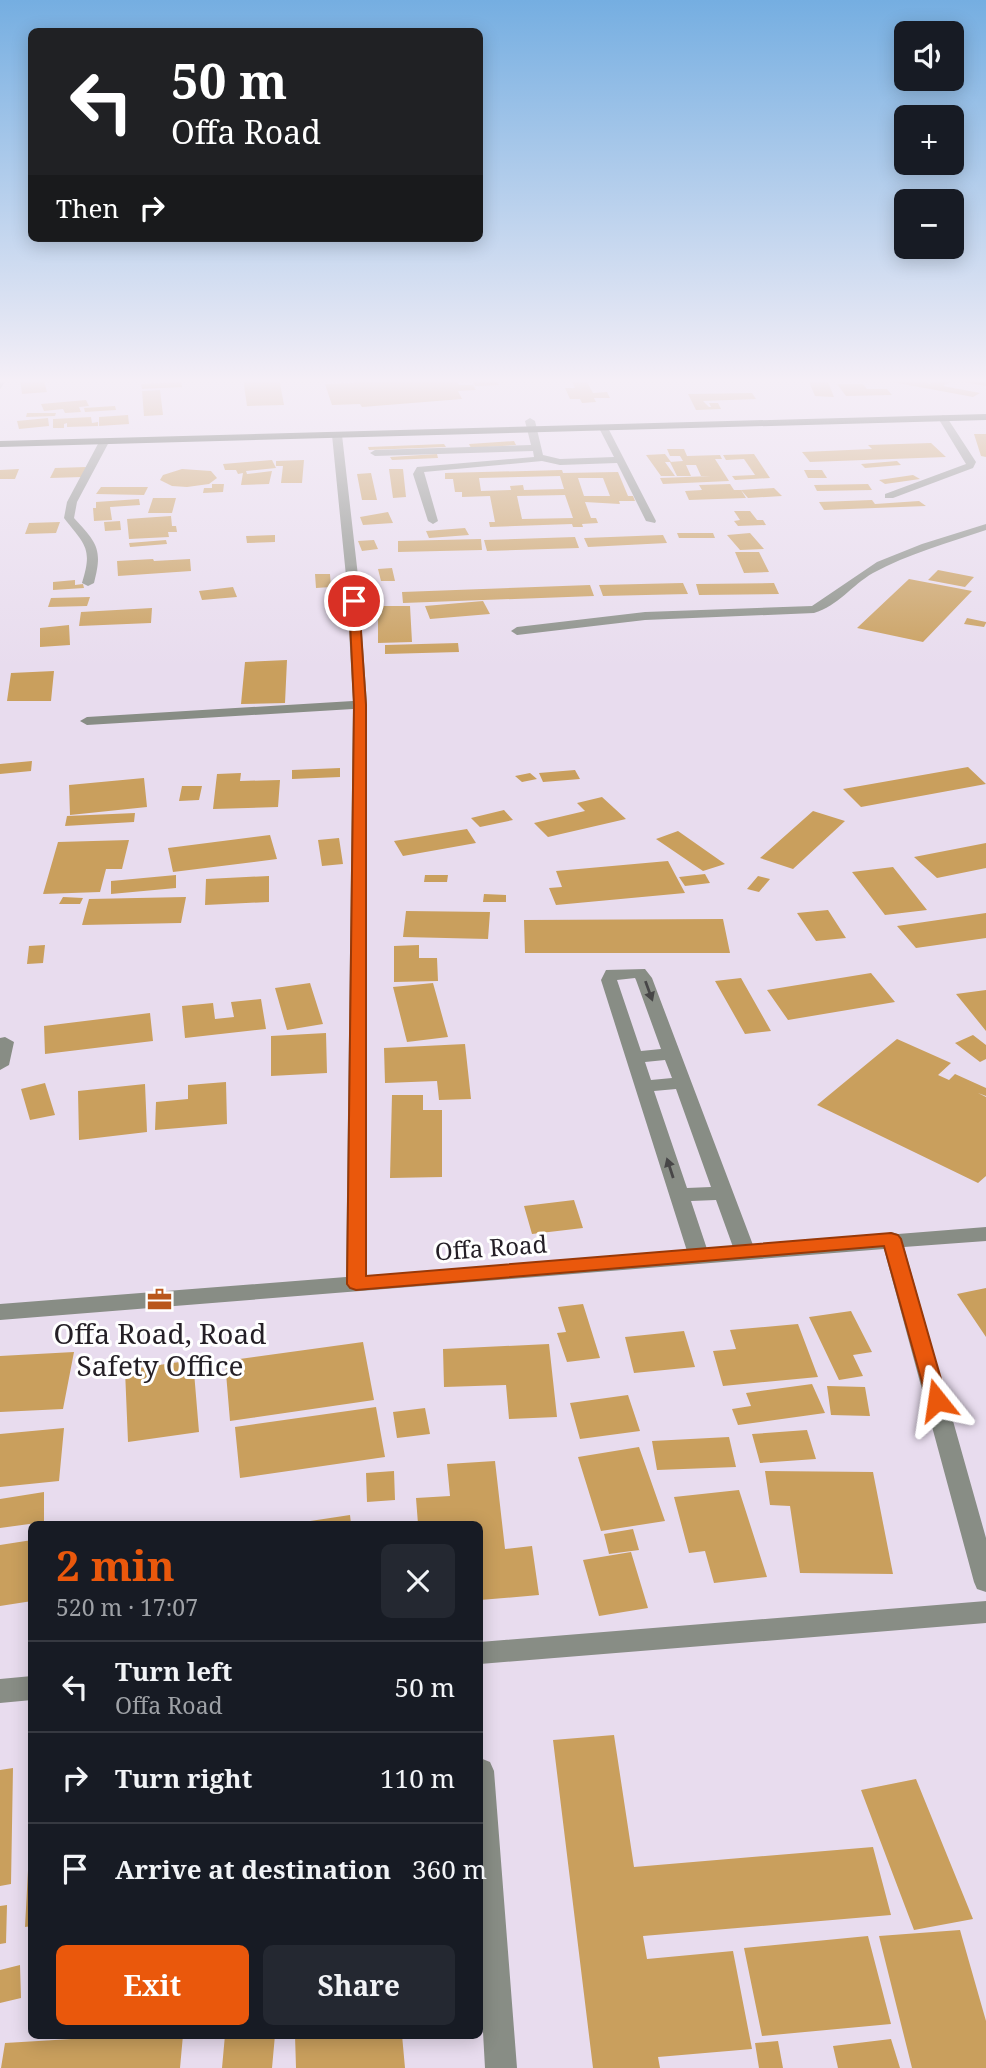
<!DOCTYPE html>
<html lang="en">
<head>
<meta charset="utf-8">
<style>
	body { margin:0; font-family:"Noto Serif",serif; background:#242831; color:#f1f3f6; height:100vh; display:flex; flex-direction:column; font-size:26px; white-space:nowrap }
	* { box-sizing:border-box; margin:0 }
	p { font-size:23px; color:#9ea1a6 }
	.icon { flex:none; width:38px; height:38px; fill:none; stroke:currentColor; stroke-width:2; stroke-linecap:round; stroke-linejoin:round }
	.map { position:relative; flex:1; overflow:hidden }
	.side { position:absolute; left:28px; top:1521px; width:455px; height:518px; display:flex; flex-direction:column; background:#171b24; border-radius:10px; box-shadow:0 4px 18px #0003 }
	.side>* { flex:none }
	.top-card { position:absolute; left:28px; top:28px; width:455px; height:214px; border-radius:10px; box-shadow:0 4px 18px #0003; background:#202124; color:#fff; overflow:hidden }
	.controls { position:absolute; left:894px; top:21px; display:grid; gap:14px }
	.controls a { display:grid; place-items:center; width:70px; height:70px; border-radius:10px; background:#171b24; box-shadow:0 4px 18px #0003; font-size:35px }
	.pin { position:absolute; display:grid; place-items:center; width:60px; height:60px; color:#fff; margin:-30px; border:4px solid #fff; border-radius:50%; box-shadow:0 2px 7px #0007 }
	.me { position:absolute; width:77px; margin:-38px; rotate:345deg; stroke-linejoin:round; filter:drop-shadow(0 0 5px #0008) }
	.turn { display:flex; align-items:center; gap:24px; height:147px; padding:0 28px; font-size:32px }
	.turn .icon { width:91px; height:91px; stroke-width:2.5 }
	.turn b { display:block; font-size:49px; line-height:60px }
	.then { display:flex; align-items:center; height:66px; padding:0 28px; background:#0003; gap:14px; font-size:26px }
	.round { display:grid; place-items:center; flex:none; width:74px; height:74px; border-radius:10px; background:#242831 }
	.headline { display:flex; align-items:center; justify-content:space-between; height:119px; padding:0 28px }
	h1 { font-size:42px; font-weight:700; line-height:52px; color:#ea580c }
	.action { display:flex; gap:14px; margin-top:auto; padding:14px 28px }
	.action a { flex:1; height:80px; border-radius:10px; background:#ea580c; color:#fff; font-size:28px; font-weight:700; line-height:80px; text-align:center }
	.action a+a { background:#242831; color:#f1f3f6 }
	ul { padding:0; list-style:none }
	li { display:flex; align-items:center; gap:21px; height:91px; padding:0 28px; border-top:2px solid #363941 }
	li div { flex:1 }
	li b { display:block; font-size:26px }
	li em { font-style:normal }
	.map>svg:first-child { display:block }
	.building { fill:#c99f5d; fill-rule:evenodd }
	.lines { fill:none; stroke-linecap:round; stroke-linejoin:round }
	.minor { fill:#888d85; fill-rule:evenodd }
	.major { fill:#414a3c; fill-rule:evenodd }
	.oneway { fill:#474647 }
	.route { fill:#ea580c; stroke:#983908; stroke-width:2 }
	.labels { text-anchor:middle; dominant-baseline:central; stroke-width:6; stroke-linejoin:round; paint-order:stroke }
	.street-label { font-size:24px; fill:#241f26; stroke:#fff }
	.near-poi-label { font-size:28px; fill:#241f26; stroke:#fff }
</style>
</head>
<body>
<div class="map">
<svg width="986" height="2068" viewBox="0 0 986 2068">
	<rect width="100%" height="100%" fill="#e8dcee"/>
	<path class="building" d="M43,378L47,392L22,394L20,379Z
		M243,378H279L284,405L247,406Z
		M455,378L459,385H473L476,390L458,391L462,399L362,407L360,404L332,405L325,384L355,383L354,380L367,379L368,382Z
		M892,378H917L931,381L927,383L930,384L938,378H968L986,381V386L953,380L943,386L980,393L973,397L887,381Z
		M495,380L499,385L475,386L472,381Z
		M181,382L182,387L142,389L141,384Z
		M572,382H587L593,393L607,392L610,398H594L596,402L582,403L580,399H570L565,388H575Z
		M809,382H828L834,397L815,396Z
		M837,384H863L867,389H887L892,395L846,396Z
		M160,390L163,415L144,416L142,391Z
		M752,393L756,399L703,401L709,407H711L709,403H718L721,409L696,410L688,394Z
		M86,400L89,406L79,407L81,412L65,413L63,409L44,411L41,404Z
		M115,406L116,410L85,412L84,408Z
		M27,413H56L55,416L26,417Z
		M128,415L129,424L99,426V417Z
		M91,417L92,423L98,422V426L67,427V423L64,424V428H53V419Z
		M48,418L49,426L19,429L17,421Z
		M974,434H986V457L981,456Z
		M514,441L516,445L471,448L469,444Z
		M931,443L946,457L810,462L802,452L872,449L868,445Z
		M444,444L446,447L369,450L368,447Z
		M667,449H684L687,456L720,455L722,459H715L729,481L663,484L660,478L711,476H701L696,465H686L691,476H677L670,462L683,461L680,456H670Z
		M437,454L438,458L392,460L390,457Z
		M665,454L671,462H665L675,476H661L646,455Z
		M754,454L770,478L735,480L732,476L755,475L744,459L726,460L723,455Z
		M272,460L276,468L246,471L247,474L272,471L269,484L241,485L243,473L238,474L236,470H225L223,464Z
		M304,460L302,483H281L283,466H276V461Z
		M897,461L901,465L865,468L861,464Z
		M86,467L82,477L50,478L55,468Z
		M19,469L15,479H0V470Z
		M182,469L211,471L217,478L209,484L187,487L172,486L160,480L163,475Z
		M389,469H403L406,497L393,498Z
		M562,470L563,473L618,472L628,496H633L635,501H619L620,504L585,502L591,518H596L598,523L582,524L583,527H573L572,524L490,527L489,522H495L490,496L462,497V492H455L453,479H445V473ZM560,476L564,489L524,490L523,485L510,486L511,490L481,491L479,478ZM578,478H603L610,496H584ZM565,495L573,518L522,519L517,496Z
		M804,470H822L827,478H808Z
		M371,473L377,500H362L357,474Z
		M913,475L920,479L885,484L879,480Z
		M212,484H224L223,492L203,493L204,488H212Z
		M730,484L734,490H741L746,498L689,500L685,491L702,490L699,485Z
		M868,484L872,490L817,491L814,485Z
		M101,487H148L144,495L96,494Z
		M774,488L782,496L748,498L741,490Z
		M153,498H176L172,513H148Z
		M139,499L140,505L110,507L112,520L94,521L93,508H96V502Z
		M872,500L875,504L919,501L926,506L824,510L819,502Z
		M734,511H750L757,520H763L766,525L738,526L734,521L740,520Z
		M388,512L393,523L363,525L360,517Z
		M171,516L172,526H176L177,532H168L169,537L129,539L127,519Z
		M120,521L121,530L105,531L104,522Z
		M60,522L56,533L25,534L29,523Z
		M465,528L469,535L429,538L426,531Z
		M677,533H713L715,538H679Z
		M750,533L764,549L740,550L727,535Z
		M275,535V542L247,543L246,536Z
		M663,535L667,543L588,547L584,538Z
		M575,537L579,548L487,551L484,540Z
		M481,539L482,550L398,552V541Z
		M166,540L167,544L130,547L129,543Z
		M374,540L378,549L362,551L358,541Z
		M735,552H759L769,572L744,573Z
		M153,559L154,561L190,559L191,571L118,576L117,561Z
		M392,568L395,581H381L378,569Z
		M938,570L974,577L965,587L928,580Z
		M315,574H330L331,587L316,588Z
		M909,579L972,591L923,642L857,628Z
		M75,580V585L83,584L84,588L53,590V582Z
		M683,583L688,594L603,596L599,585Z
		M774,583L779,594L699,595L696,584Z
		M590,585L594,596L403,603L402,592Z
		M233,587L237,597L202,600L199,591Z
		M90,597L87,606L48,607L51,598Z
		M483,601L490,614L430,619L425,606Z
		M378,606H410L412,642L378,643Z
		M152,608L151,623L79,626L81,612Z
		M967,618L986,622V623L984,627L964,624Z
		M69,625L70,645L40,647V628Z
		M458,643L459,652L385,654V645Z
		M287,660L285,703L241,704L245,662Z
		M54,671L51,701H7L11,673Z
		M32,761L31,771L0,774V764Z
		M968,767L986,784L861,807L843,789Z
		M340,768V777L292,779V770Z
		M575,770L580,779L543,782L539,773Z
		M241,773L240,781L280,780L278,807L213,809L217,774Z
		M530,773L537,779L522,782L515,776Z
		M144,778L147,807L70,815L69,785Z
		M182,786H202L199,800L179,801Z
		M602,797L626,819L548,837L534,823L585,811L577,803Z
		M504,810L513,820L480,827L471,818Z
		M813,811L845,821L793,869L760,858Z
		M135,813L134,822L65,826L67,816Z
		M467,829L476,843L403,856L394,841Z
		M678,831L725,864L703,871L656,839Z
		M270,835L277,859L173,872L168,848Z
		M339,838L343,864L322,866L318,840Z
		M129,840L122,869H106L100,892L43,894L58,842Z
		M986,843V868L937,878L914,857Z
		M668,861L685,893L556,905L549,888L562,887L556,871Z
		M893,867L927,910L885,915L852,872Z
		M705,874L710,883L685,886L679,877Z
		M176,875V888L111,894V881Z
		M425,875H448L447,882H424Z
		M269,876V902L205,905L206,879Z
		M758,876L770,879L759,892L747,889Z
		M484,894L506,895V902H483Z
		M63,897L83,898L80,904H59Z
		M186,897L181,923L82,925L89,899Z
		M828,910L846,938L816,941L797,913Z
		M406,911L490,912L488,939L403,937Z
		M986,913V938L916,948L897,926Z
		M723,919L730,953H525L524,920Z
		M45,945L43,963L27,964L29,946Z
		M419,945V958H437L438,981L394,982V946Z
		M871,973L895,1002L788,1020L767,990Z
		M741,978L771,1031L745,1034L715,981Z
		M310,983L323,1024L287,1030L275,988Z
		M433,983L448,1037L407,1042L393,987Z
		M986,990V1031L956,994Z
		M261,999L266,1029L185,1038L182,1006L213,1003L215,1019L234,1017L231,1002Z
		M150,1013L153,1041L45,1054L44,1026Z
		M326,1033L327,1073L271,1076V1036Z
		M973,1035L986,1045V1059L980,1062L955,1043Z
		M897,1039L951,1063L938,1075L949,1080L955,1074L986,1088V1096L978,1093L986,1097V1176L978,1183L817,1105Z
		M465,1044L471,1099L439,1100L437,1081L385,1083L384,1048Z
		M226,1082L227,1124L155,1130L156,1102L188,1099V1085Z
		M45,1083L55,1115L30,1120L21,1089Z
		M145,1084L147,1132L79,1140L78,1091Z
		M392,1095H423V1110H442V1177L390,1178Z
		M574,1200L583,1228L532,1234L524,1206Z
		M986,1288V1337L957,1294Z
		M583,1304L600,1358L567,1362L557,1333L566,1332L558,1307Z
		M851,1311L872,1352L853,1355L863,1376L839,1380L809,1317Z
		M798,1324L818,1377L723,1386L713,1351L736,1349L730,1330Z
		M684,1331L695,1367L634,1373L625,1337Z
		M363,1342L374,1400L230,1421L225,1361Z
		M549,1344L557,1417L509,1419L506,1385L444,1387L443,1349Z
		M74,1352L63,1409L0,1412V1356Z
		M193,1360L199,1432L128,1442L125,1370Z
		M812,1384L825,1413L738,1425L732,1409L751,1406L746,1393Z
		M827,1386L865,1387L870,1416L831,1415Z
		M628,1395L640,1431L580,1439L570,1403Z
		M376,1407L385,1457L240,1478L235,1427Z
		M425,1408L430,1434L397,1438L393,1412Z
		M64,1428L59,1481L0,1487V1434Z
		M807,1430L816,1459L760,1463L752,1434Z
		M729,1437L736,1467L657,1470L652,1441Z
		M639,1447L665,1521L601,1531L578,1457Z
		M495,1461L505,1549L532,1546L539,1595L480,1600V1524H418L416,1498L450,1496L447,1464Z
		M394,1471L395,1500L367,1502L366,1473Z
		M765,1471L873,1472L893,1574L800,1573L790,1506L770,1505Z
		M739,1490L767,1577L714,1583L705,1551L689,1553L674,1497Z
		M44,1492V1522L0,1528V1499Z
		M350,1515L351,1524H297V1523Z
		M633,1529L639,1550L609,1554L604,1534Z
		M32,1540V1601L0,1606V1545Z
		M631,1552L648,1608L599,1616L583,1560Z
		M614,1735L634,1867L873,1847L891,1915L643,1936L647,1959L733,1951L752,2049L658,2057L660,2068H593L553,1740Z
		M13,1768L11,1884L0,1886V1770Z
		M916,1779L973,1919L914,1930L861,1790Z
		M29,1852H32V1926L25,1927Z
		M7,1905L6,1943L0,1944V1906Z
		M960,1930L986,2021V2068H912L879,1936Z
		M868,1936L891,2024L762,2036L744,1948Z
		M20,1965L21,1998L0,2003V1970Z
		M138,2035H183L180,2068H1L5,2043Z
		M225,2035H275L272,2068H222Z
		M295,2035H402L405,2068H296Z
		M891,2039L900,2068H838L833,2046Z
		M778,2041L783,2068H759L755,2043Z"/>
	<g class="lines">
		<path class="minor" d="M0,378H8L0,389Z
			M943,415L946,416L976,462L973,468L893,498H885V494L966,464L938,418Z
			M530,418L535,421L543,455L560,459L614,457L599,428L607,426L656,521L655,523L646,521L617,463L560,465L542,461L424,472L438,521L433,524L428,521L413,474L417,467L534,457L533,451L375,456L370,453L375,450L531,445L525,421Z
			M337,432L342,435L358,576L367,705L366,1276L687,1251L601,980L606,970L645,969L652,978L753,1245L883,1235L891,1232L898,1234L986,1227V1241L904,1247L986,1538V1592L977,1589L974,1582L884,1249L0,1320V1304L346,1277L353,709L87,725L80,721L87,717L353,701L346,576L332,435ZM635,978L636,980L661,1049L641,1051L617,980ZM665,1060L672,1078L651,1080L645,1062ZM676,1089L711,1187L687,1188L654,1091ZM716,1200L733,1247L707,1249L691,1201Z
			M104,439L109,442L77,502L74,518C97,543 103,549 94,583L88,586L82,583C93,548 85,545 64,518L67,502L99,442Z
			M986,524V530C948,543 908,554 873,573C852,585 838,606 814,613L645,620L517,635L511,631L517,627L645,612L812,606L877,562L922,544Z
			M5,1037L14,1042L9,1065L0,1070V1038Z
			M986,1601V1623L480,1664V1642Z
			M32,1676V1700L0,1703V1679Z
			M480,1758L490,1762L494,1771L517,2068H485L480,1978Z"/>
		<path class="major" d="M986,414V420L0,447V441Z"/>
	</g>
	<defs><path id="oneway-solid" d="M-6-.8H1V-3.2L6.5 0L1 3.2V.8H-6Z" transform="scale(1.75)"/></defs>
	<g class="oneway">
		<use href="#oneway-solid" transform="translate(649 991) rotate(70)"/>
		<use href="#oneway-solid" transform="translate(670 1168) rotate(-108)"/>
	</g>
	<linearGradient id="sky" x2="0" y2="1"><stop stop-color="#75aee1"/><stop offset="0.57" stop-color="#f5eff7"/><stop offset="1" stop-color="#f5eff7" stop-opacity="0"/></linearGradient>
	<rect width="986" height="668" fill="url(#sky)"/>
	<path class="route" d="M354,598L359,601L366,705V1276L891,1233L898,1235L901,1239L947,1400L944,1406L937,1408L930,1406L927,1400L884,1246L356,1290L350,1288L347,1284L354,705L349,601Z"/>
	<defs>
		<symbol id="office-bare" viewBox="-9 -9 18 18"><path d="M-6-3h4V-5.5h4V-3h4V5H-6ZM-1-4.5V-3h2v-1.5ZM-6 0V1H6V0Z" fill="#b9561b" stroke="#fff" stroke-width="2.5" paint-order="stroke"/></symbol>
	</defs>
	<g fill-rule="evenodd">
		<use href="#office-bare" x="142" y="1282" width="35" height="35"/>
	</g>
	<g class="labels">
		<g class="street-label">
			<text transform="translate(491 1247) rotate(-4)">Offa Road</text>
		</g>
		<g class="near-poi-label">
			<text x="160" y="1333">Offa Road, Road<tspan x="160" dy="32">Safety Office</tspan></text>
		</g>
	</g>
</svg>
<div class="controls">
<a><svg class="icon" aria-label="sound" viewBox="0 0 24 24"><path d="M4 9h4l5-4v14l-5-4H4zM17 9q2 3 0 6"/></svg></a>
<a>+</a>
<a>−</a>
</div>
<div class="pin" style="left:354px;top:601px;background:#d93025"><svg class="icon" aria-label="arrive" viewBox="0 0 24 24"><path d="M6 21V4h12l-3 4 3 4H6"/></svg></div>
<svg class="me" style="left:937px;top:1400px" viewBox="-20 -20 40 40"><path d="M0-17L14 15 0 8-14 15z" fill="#ea580c" stroke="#fff" stroke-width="4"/></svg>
<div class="top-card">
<div class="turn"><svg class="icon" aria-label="left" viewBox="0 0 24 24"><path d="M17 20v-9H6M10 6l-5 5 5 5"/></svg><div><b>50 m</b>Offa Road</div></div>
<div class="then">Then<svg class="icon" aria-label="right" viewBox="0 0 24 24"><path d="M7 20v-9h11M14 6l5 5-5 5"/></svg></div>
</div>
<section class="side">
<div class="headline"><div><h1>2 min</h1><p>520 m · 17:07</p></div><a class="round"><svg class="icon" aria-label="close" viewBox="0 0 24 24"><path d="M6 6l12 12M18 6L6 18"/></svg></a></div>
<ul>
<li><svg class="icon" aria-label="left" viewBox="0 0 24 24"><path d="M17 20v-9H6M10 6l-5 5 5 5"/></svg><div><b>Turn left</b><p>Offa Road</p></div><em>50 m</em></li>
<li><svg class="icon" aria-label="right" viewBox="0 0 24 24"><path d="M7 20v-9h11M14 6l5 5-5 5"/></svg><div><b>Turn right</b></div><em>110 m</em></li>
<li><svg class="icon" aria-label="arrive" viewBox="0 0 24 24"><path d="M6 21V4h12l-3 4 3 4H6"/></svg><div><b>Arrive at destination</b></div><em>360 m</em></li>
</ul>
<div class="action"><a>Exit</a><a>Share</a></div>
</section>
</div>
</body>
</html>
